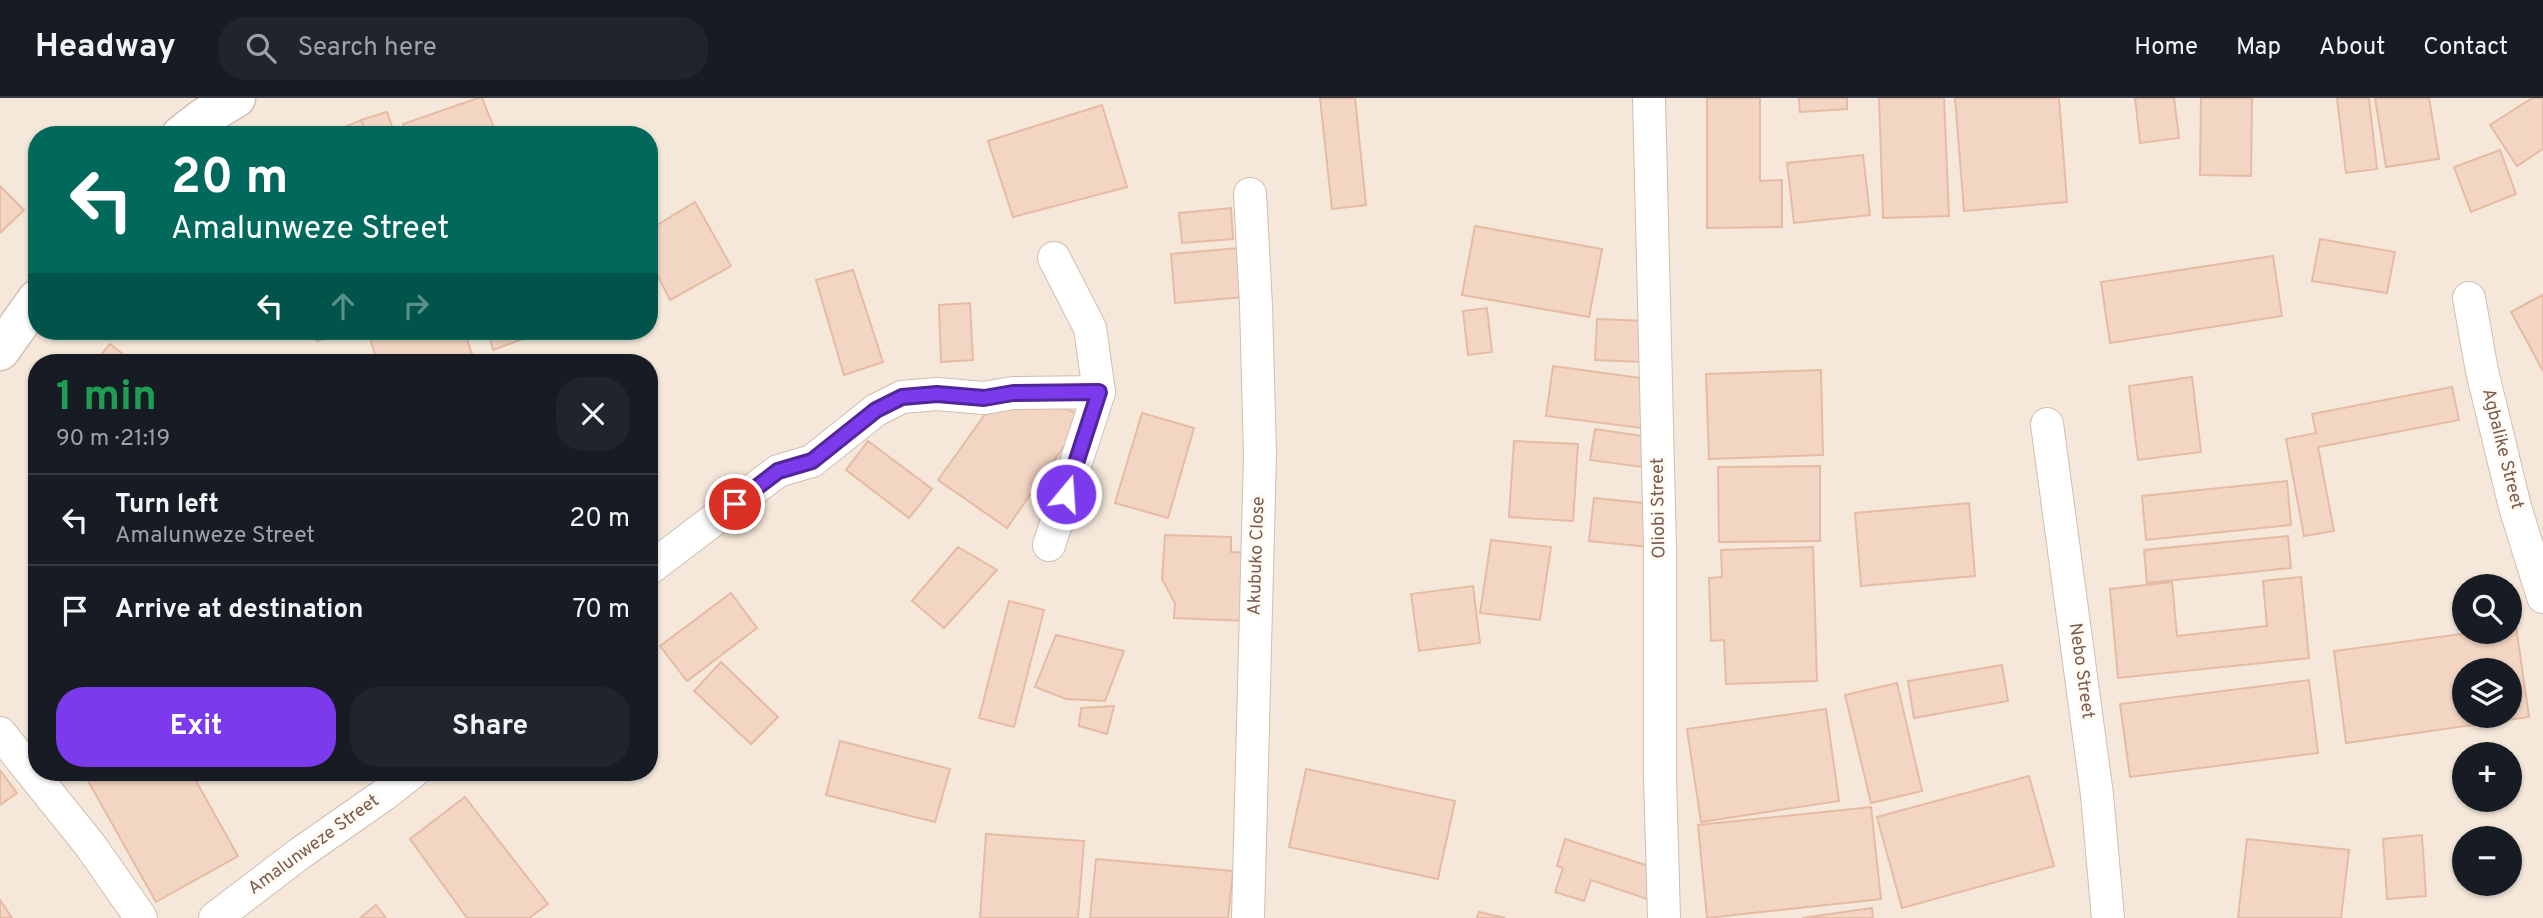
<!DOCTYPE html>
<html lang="en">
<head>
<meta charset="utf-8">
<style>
	body { margin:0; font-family:Overpass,sans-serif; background:#20242c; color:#f1f3f6; height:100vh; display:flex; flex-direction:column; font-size:26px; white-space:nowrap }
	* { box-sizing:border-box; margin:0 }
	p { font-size:23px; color:#9ea1a6 }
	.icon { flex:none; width:38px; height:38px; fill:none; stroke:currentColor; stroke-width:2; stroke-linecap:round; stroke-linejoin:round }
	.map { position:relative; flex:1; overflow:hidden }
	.side { position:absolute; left:28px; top:256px; width:630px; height:427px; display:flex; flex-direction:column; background:#171b24; border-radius:28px; box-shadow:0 2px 5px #0004 }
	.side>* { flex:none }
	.guide { position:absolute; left:28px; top:28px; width:630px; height:214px; border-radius:28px; box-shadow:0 2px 5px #0004; background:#00695c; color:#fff; overflow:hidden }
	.buttons { position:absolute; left:2452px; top:476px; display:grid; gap:14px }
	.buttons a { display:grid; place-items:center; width:70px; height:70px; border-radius:50%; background:#171b24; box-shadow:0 2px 5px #0004; font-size:35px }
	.pin { position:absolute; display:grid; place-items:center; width:60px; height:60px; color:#fff; margin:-30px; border:4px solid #fff; border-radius:50%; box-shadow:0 2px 7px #0007 }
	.me { position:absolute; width:77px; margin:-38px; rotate:18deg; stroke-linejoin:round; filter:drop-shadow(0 0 5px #0008) }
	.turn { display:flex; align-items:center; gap:24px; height:147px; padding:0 28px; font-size:32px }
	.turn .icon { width:91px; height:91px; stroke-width:2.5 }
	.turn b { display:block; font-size:49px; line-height:60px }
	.lanes { display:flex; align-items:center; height:66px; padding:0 28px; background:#0003; justify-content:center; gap:35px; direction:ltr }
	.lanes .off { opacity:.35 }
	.round { display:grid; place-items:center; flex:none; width:74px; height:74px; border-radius:28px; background:#20242c }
	.head { display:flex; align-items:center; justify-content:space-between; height:119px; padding:0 28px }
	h1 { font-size:42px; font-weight:700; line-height:52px; color:#1e9e55 }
	.button { display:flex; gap:14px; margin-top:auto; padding:14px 28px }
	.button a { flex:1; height:80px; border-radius:28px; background:#7c3aed; color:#fff; font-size:28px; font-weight:700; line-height:80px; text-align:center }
	.button a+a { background:#20242c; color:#f1f3f6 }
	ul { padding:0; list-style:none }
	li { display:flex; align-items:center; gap:21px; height:91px; padding:0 28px; border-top:2px solid #363941 }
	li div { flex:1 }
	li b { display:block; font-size:26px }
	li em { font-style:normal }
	header { display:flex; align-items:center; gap:42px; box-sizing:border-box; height:98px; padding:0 35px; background:#171b24; border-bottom:2px solid #363941 }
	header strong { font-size:33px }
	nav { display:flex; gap:38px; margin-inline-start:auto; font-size:24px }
	.search { width:490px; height:63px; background:#20242c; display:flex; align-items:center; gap:18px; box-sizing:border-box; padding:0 24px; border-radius:28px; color:#9ea1a6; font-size:26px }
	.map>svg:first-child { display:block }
	.residential { fill:#f5e8da; fill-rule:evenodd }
	.building { fill:#f3d5c3; stroke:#e6bba3; stroke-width:2; fill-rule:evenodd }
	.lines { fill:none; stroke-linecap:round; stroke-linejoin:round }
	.street-casing { stroke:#d1beb0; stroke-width:34 }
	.secondary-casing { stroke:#d6c0b0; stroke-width:41 }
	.street { stroke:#fff; stroke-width:32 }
	.secondary { stroke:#fff; stroke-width:38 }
	.route-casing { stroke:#51269a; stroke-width:18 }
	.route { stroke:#7c3aed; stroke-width:12 }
	.labels { text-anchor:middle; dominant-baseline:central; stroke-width:6; stroke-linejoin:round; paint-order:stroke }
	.street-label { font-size:18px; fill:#7a5c4d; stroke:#fffaf3 }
</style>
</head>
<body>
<header>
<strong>Headway</strong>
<div class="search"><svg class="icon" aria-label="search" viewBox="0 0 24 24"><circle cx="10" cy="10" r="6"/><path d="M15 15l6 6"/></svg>Search here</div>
<nav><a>Home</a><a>Map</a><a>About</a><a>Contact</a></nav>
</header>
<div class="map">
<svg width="2543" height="820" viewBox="0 0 2543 820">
	<rect width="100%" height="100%" fill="#fdf6ec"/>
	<path class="residential" d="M0,0H2543V820H0ZM37,37H649V233H37ZM37,264H649V674H37ZM2464,488H2510V534H2464ZM2464,572H2510V618H2464ZM2464,656H2510V702H2464ZM2464,740H2510V786H2464Z"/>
	<path class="building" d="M478,0H482L497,37H407L403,26Z
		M1320,0H1355L1366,107L1332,111Z
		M1707,0H1760V83L1782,82V129L1707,130Z
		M1799,0H1847V11L1800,14Z
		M1879,0H1944L1949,118L1883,120Z
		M1955,0H2059L2067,104L1964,113Z
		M2135,0H2174L2179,40L2140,45Z
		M2201,0H2252L2251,78L2200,77Z
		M2337,0H2369L2377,71L2346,75Z
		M2375,0H2429L2439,61L2386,69Z
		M2532,0H2543V51L2517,68L2490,27Z
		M1102,7L1127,89L1013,119L988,43Z
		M387,14L395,37H367L361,22Z
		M361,22L367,37H327Z
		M2500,52L2516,96L2471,114L2454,69Z
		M1863,57L1870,117L1794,125L1787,65Z
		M0,88L24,112L0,135Z
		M695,104L731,168L670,202L649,160V132Z
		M1231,110L1233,141L1182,145L1179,115Z
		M1475,128L1602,151L1589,219L1462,197Z
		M2320,141L2395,154L2387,195L2312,183Z
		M1239,150L1244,199L1175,205L1171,156Z
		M2273,158L2282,218L2110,245L2101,184Z
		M853,172L883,264L844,277L816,182Z
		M2542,197L2543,200V273L2511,214Z
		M970,205L973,262L941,264L939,207Z
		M1487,210L1492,254L1468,257L1463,213Z
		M1597,221L1645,223L1643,264L1595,262Z
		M313,233H340L341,235L317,243Z
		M368,233H464L472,256L446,264H377Z
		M488,233H545L493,252Z
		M110,246L133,264H95Z
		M551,258L554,264H537Z
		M1553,268L1648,281L1642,330L1546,318Z
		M1821,272L1823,357L1709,361L1706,276Z
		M2192,279L2201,354L2138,362L2129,288Z
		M2452,289L2459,322L2318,349L2334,433L2304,438L2286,341L2316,335L2312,316Z
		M1004,290L1085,318L1007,430L938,382Z
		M1142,315L1194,330L1168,420L1115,405Z
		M1595,331L1669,342L1664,372L1590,362Z
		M868,343L932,391L909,420L846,372Z
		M1514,343L1578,346L1573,423L1509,419Z
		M1820,368V443L1719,444L1718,369Z
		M2287,383L2291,427L2146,442L2142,398Z
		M1594,400L1664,407L1660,450L1589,443Z
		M1969,405L1975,478L1861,488L1855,415Z
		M1165,437L1231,439V454L1251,455L1248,523L1174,520L1175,505L1162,481Z
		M2288,438L2291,470L2147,485L2144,452Z
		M1491,442L1551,449L1540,522L1480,515Z
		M958,449L997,472L944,530L912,503Z
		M1813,449L1817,583L1726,586L1724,542L1711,543L1709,480L1722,479L1721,452Z
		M2301,479L2309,560L2118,580L2110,491L2172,484L2177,538L2267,528L2263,483Z
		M1473,488L1480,545L1419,553L1411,496Z
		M731,495L757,530L687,583L660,548Z
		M1009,503L1044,512L1014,629L979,620Z
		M2516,528L2529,619L2346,645L2334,553L2476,534H2510V529ZM2464,572H2510V618H2464Z
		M1056,537L1124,553L1105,603L1066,601L1035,589Z
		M721,564L778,619L751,646L694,593Z
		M2002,567L2008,603L1914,620L1908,583Z
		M2309,582L2318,655L2130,679L2120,606Z
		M1897,585L1922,693L1871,705L1845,597Z
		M1114,608L1107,636L1079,628L1081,610Z
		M1826,611L1839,703L1701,724L1687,631Z
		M840,643L950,671L935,724L826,697Z
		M1306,671L1455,703L1438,781L1289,749Z
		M0,672L17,695L0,707Z
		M83,674H191L238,758L156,804Z
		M320,674H338L325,682Z
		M2029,678L2054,768L1902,810L1877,719Z
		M465,699L548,806L529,820H467L410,741Z
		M1871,709L1881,801L1707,820L1698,727Z
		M986,736L1084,743L1078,820H980Z
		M2422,737L2426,798L2387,801L2383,741Z
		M1565,741L1664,773L1653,803L1591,782L1584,803L1555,794L1563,770L1557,768Z
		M2247,741L2349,752L2341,820H2238Z
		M1096,761L1233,773L1228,820H1090Z
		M0,802L12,820H0Z
		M376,807L386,820H360Z
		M1872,810L1873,820H1802Z
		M1479,814L1506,820H1477Z"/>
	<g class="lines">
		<defs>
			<path id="street" d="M1649,0L1660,450V678L1664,820
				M2469,200L2482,273L2515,409L2543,499
				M2047,326L2097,697L2108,820
				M1049,447L1099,294L1090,230L1054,160
				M649,471L778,373L812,363L876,312L902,299L937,296L984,300L1013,295L1099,294
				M0,635L90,747L141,820
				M215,820L299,756L385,696L413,674
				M1248,820L1260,356L1256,207L1250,96"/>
			<path id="secondary" d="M181,37L203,20L236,0
				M0,253L37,201"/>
		</defs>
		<use href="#street" class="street-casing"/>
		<use href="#secondary" class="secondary-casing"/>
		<use href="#street" class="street"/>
		<use href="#secondary" class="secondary"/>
	</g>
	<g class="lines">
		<defs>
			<path id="route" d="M735,406L778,373L812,363L876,312L902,299L937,296L984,300L1013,295L1099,294L1066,396"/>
		</defs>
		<use href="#route" class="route-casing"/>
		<use href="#route" class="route"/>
	</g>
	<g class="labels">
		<g class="street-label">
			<text transform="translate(2502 351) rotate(76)">Agbalike Street</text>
			<text transform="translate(1659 410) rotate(-91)">Oliobi Street</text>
			<text transform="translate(1257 458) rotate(-88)">Akubuko Close</text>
			<text transform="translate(2081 573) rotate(82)">Nebo Street</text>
			<text transform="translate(314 747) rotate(-36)">Amalunweze Street</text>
		</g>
	</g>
</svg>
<div class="buttons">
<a><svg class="icon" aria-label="search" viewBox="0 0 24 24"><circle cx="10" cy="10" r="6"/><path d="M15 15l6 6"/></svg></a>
<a><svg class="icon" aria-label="layers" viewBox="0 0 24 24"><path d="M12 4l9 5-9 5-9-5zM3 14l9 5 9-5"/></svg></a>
<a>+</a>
<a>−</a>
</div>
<div class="pin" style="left:735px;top:406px;background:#d93025"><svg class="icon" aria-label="arrive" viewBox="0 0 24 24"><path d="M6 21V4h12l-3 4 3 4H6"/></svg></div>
<svg class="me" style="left:1066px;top:396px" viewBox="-20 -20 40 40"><circle r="17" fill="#7c3aed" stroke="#fff" stroke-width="3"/><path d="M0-11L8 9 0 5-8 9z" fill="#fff"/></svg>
<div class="guide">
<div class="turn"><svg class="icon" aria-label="left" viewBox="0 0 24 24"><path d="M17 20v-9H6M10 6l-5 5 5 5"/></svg><div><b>20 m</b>Amalunweze Street</div></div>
<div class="lanes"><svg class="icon" aria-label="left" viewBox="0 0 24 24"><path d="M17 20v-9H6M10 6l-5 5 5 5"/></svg><svg class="icon off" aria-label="ahead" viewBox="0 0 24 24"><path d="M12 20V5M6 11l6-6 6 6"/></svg><svg class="icon off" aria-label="right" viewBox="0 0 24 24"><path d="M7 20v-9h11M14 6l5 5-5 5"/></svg></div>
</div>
<section class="side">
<div class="head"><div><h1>1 min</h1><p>90 m · 21:19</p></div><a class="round"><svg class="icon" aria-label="close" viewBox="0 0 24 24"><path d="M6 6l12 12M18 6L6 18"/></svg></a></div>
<ul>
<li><svg class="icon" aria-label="left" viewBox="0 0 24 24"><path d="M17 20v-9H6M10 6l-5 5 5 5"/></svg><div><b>Turn left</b><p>Amalunweze Street</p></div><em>20 m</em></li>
<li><svg class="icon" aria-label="arrive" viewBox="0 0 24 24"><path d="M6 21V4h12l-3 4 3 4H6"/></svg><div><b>Arrive at destination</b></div><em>70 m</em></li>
</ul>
<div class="button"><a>Exit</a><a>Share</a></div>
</section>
</div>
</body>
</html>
